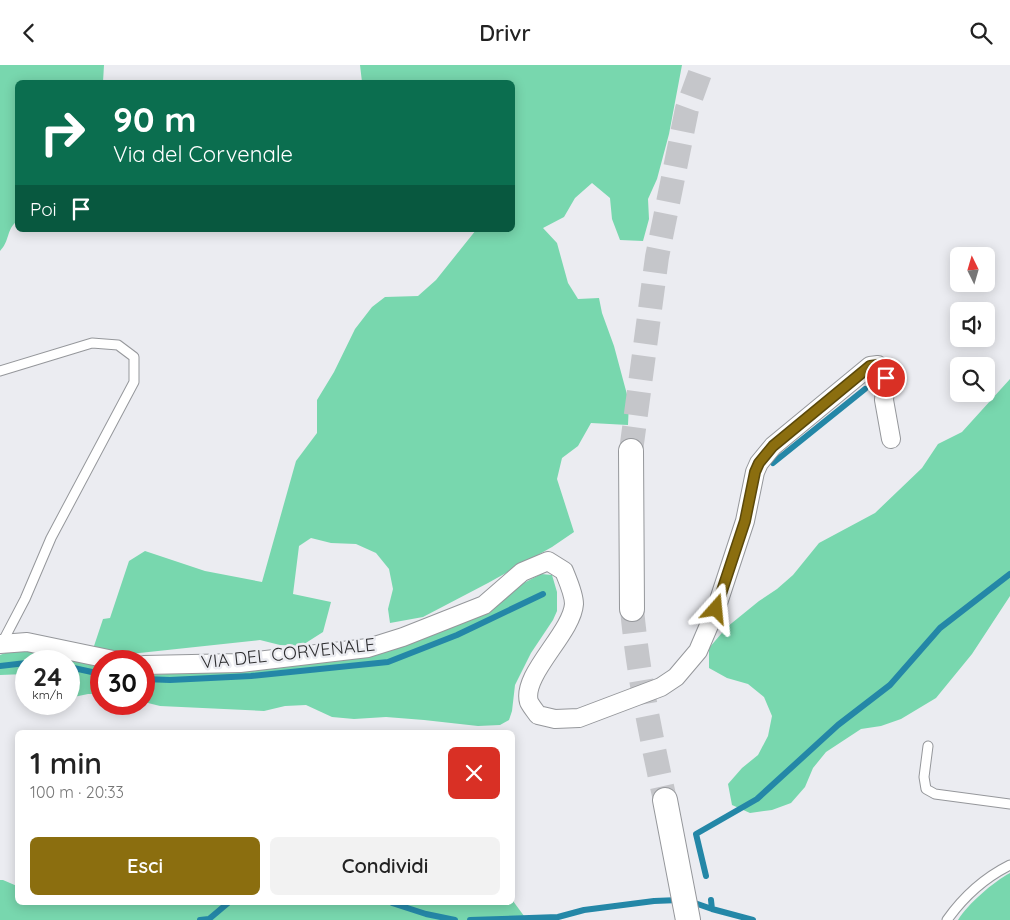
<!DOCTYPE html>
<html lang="it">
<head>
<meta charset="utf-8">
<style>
	body { margin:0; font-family:Quicksand,sans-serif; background:#f2f2f2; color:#222; height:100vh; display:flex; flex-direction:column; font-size:19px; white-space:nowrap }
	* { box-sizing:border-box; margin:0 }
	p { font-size:16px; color:#767676 }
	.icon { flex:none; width:28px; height:28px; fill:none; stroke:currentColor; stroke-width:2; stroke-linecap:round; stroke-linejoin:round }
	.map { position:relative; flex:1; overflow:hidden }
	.drawer { position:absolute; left:15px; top:665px; width:500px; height:175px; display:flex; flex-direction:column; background:#fff; border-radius:8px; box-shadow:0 2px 12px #0003 }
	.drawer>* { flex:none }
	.hud { position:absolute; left:15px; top:15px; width:500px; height:152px; border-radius:8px; box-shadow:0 2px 12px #0003; background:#0b6e4f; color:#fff; overflow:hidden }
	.needle { width:32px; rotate:355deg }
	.tools { position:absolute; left:950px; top:182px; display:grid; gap:10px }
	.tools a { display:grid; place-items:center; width:45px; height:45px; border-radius:8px; background:#fff; box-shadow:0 2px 12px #0003; font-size:25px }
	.speed { position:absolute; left:15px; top:585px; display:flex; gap:10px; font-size:25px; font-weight:700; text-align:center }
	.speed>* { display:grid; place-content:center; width:65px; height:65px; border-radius:50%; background:#fff; box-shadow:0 2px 12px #0003; line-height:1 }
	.speed small { font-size:12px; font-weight:400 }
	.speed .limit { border:8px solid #d22; background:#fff; color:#111 }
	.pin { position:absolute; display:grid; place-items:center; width:42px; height:42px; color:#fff; margin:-21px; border:2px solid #fff; border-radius:50%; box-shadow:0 1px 5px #0007 }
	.me { position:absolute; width:55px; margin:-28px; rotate:18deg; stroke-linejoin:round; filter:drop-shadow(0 0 4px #0008) }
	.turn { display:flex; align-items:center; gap:18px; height:105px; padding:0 15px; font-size:22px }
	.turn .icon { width:65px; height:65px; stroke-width:2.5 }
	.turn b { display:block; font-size:35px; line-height:42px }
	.then { display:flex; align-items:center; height:48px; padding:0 15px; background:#0003; gap:10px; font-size:19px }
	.round { display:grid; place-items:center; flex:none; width:52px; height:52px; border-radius:8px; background:#f2f2f2 }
	.overview { display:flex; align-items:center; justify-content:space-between; height:85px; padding:0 15px }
	h1 { font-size:30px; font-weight:600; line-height:38px }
	.action { display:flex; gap:10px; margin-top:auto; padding:10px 15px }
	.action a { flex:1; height:58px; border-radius:8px; background:#8b6e0f; color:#fff; font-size:20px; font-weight:600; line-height:58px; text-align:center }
	.action a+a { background:#f2f2f2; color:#222 }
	header { display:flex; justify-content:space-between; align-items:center; height:65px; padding:0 15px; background:#fff; font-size:22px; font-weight:600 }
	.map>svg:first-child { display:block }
	.green { fill:#78d7ae }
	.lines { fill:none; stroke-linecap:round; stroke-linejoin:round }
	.stream { stroke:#2487a7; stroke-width:6 }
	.secondary-tunnel { stroke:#c5c6ca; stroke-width:24; stroke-dasharray:24 12; stroke-linecap:butt }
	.lane-casing { stroke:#95979b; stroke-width:11 }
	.street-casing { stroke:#95979b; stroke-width:20 }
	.secondary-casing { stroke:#95979b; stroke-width:26 }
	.lane { stroke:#fff; stroke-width:9 }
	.street { stroke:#fff; stroke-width:18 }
	.secondary { stroke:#fff; stroke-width:24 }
	.route-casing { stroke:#5a480a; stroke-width:12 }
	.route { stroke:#8b6e0f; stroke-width:9 }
	.labels { text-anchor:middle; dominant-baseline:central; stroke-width:5; stroke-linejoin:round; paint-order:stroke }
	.street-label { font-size:18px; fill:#2e2e30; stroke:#ebecf1 }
</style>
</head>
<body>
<header><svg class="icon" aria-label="back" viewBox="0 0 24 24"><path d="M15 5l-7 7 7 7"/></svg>Drivr<svg class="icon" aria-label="search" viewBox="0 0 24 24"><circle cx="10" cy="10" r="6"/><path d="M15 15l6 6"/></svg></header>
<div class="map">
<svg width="1010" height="855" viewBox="0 0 1010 855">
	<rect width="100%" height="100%" fill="#ebecf1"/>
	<path class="green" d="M0,0H104L103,17L18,18L17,156C6,165 10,176 0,186Z
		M360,0H682L669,69L657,114L648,134L649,154L643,176L620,175L612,154L610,133L592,118L575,133L564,152L543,163L557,178L568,218L578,234L599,233L602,248L614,281L629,337L628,360L591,358L578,381L562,393L557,414L574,467L552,482L488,518L423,552L390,558L388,544L393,524L389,504L376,488L356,479L331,478L311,473L299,481L293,529L331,537L323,567L301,581L280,580L260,575L130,589L93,584L103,554L110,553L129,496L145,486L205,506L262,517L296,396L317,368V335L334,307L355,264L372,242L385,232L418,231L436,215L476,165H512V18L362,17Z
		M1010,314V531L972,589L936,633L901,654L881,661L861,664L826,687L813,703L805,722L791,738L772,745L750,748L732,740L728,719L742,703L758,690L768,671L772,651L764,632L748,619L727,613L709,603V583L727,562L759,536L777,524L793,510L819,478L875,448L922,403L938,379L962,367Z
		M541,509L552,510L557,527V546L553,555L531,588L515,620L512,646L509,655L500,660L478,661L424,655L386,652L354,654L332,652L306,640L285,641L264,646L160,641L144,637V610L167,609L343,593L518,521Z
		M16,584H37L101,603V629H88L69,633V596H26V609L0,610V590Z
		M1010,808V855H958C968,839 993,817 1010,808Z
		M0,815H3L17,821L18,838H512L513,836L527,855H0Z"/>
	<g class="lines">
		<path class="stream" d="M773,398L865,324
			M0,601L26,598
			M69,602L101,609
			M144,614L170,615L251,611L388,597L457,570L543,529
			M706,811L696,769L757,734L838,660L890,620L940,563L1010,509
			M711,835L712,844
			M689,836L712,844L753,855
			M392,838L426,849L455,855
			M200,855L209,854L228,838
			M470,855L558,852L584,845L654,836L679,835"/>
		<path class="secondary-tunnel" d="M631,386L657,192L687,44L703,0
			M632,544C638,609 651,672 665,735"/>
		<defs>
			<path id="lane" d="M0,306L92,278L118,280L134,292V317L51,473L25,534L2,578
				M928,681L924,712L926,724L935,729L1010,739
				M947,855C964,831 984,813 1010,800"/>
			<path id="street" d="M0,579L27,577L118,596
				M144,600L240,598L368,583L403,572L484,540L522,507L548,496L564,506C568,516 574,529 574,539C572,568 521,610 529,637C531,641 535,646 538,650L555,654L579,653L661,622L676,612L698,586L716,544L745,456L755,407L759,398L773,381L870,301L878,300L883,304L886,313L884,335L891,374"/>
			<path id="secondary" d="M631,386L632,544
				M665,735L688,855"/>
		</defs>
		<use href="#lane" class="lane-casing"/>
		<use href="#street" class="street-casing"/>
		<use href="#secondary" class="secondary-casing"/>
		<use href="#lane" class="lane"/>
		<use href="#street" class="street"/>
		<use href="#secondary" class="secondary"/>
	</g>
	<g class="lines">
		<defs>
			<path id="route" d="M716,544L745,456L755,407L759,398L773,381L870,301L878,300L883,304L886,313"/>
		</defs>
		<use href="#route" class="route-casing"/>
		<use href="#route" class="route"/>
	</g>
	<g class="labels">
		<g class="street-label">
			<text transform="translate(288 588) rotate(-6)">VIA DEL CORVENALE</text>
		</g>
	</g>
</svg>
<div class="tools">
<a><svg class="needle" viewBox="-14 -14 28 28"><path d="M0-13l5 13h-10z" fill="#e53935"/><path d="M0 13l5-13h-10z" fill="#767676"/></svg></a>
<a><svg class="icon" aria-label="sound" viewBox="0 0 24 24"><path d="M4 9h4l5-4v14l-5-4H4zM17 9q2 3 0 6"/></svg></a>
<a><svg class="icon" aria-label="search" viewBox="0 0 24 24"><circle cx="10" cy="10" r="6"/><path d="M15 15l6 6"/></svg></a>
</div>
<div class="speed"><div>24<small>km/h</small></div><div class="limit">30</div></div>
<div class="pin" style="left:886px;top:313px;background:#d93025"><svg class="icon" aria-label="arrive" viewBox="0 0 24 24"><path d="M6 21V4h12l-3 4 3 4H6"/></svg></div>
<svg class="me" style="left:716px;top:544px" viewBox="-20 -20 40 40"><path d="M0-17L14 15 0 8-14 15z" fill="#8b6e0f" stroke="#fff" stroke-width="4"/></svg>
<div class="hud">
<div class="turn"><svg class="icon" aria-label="right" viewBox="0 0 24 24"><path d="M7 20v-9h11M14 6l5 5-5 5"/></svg><div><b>90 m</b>Via del Corvenale</div></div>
<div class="then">Poi<svg class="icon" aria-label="arrive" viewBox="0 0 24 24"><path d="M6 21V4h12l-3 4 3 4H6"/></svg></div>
</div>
<section class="drawer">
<div class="overview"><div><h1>1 min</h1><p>100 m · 20:33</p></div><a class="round" style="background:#d93025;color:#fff"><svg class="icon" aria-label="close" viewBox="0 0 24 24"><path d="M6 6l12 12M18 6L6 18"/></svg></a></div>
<div class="action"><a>Esci</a><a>Condividi</a></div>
</section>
</div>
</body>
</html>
